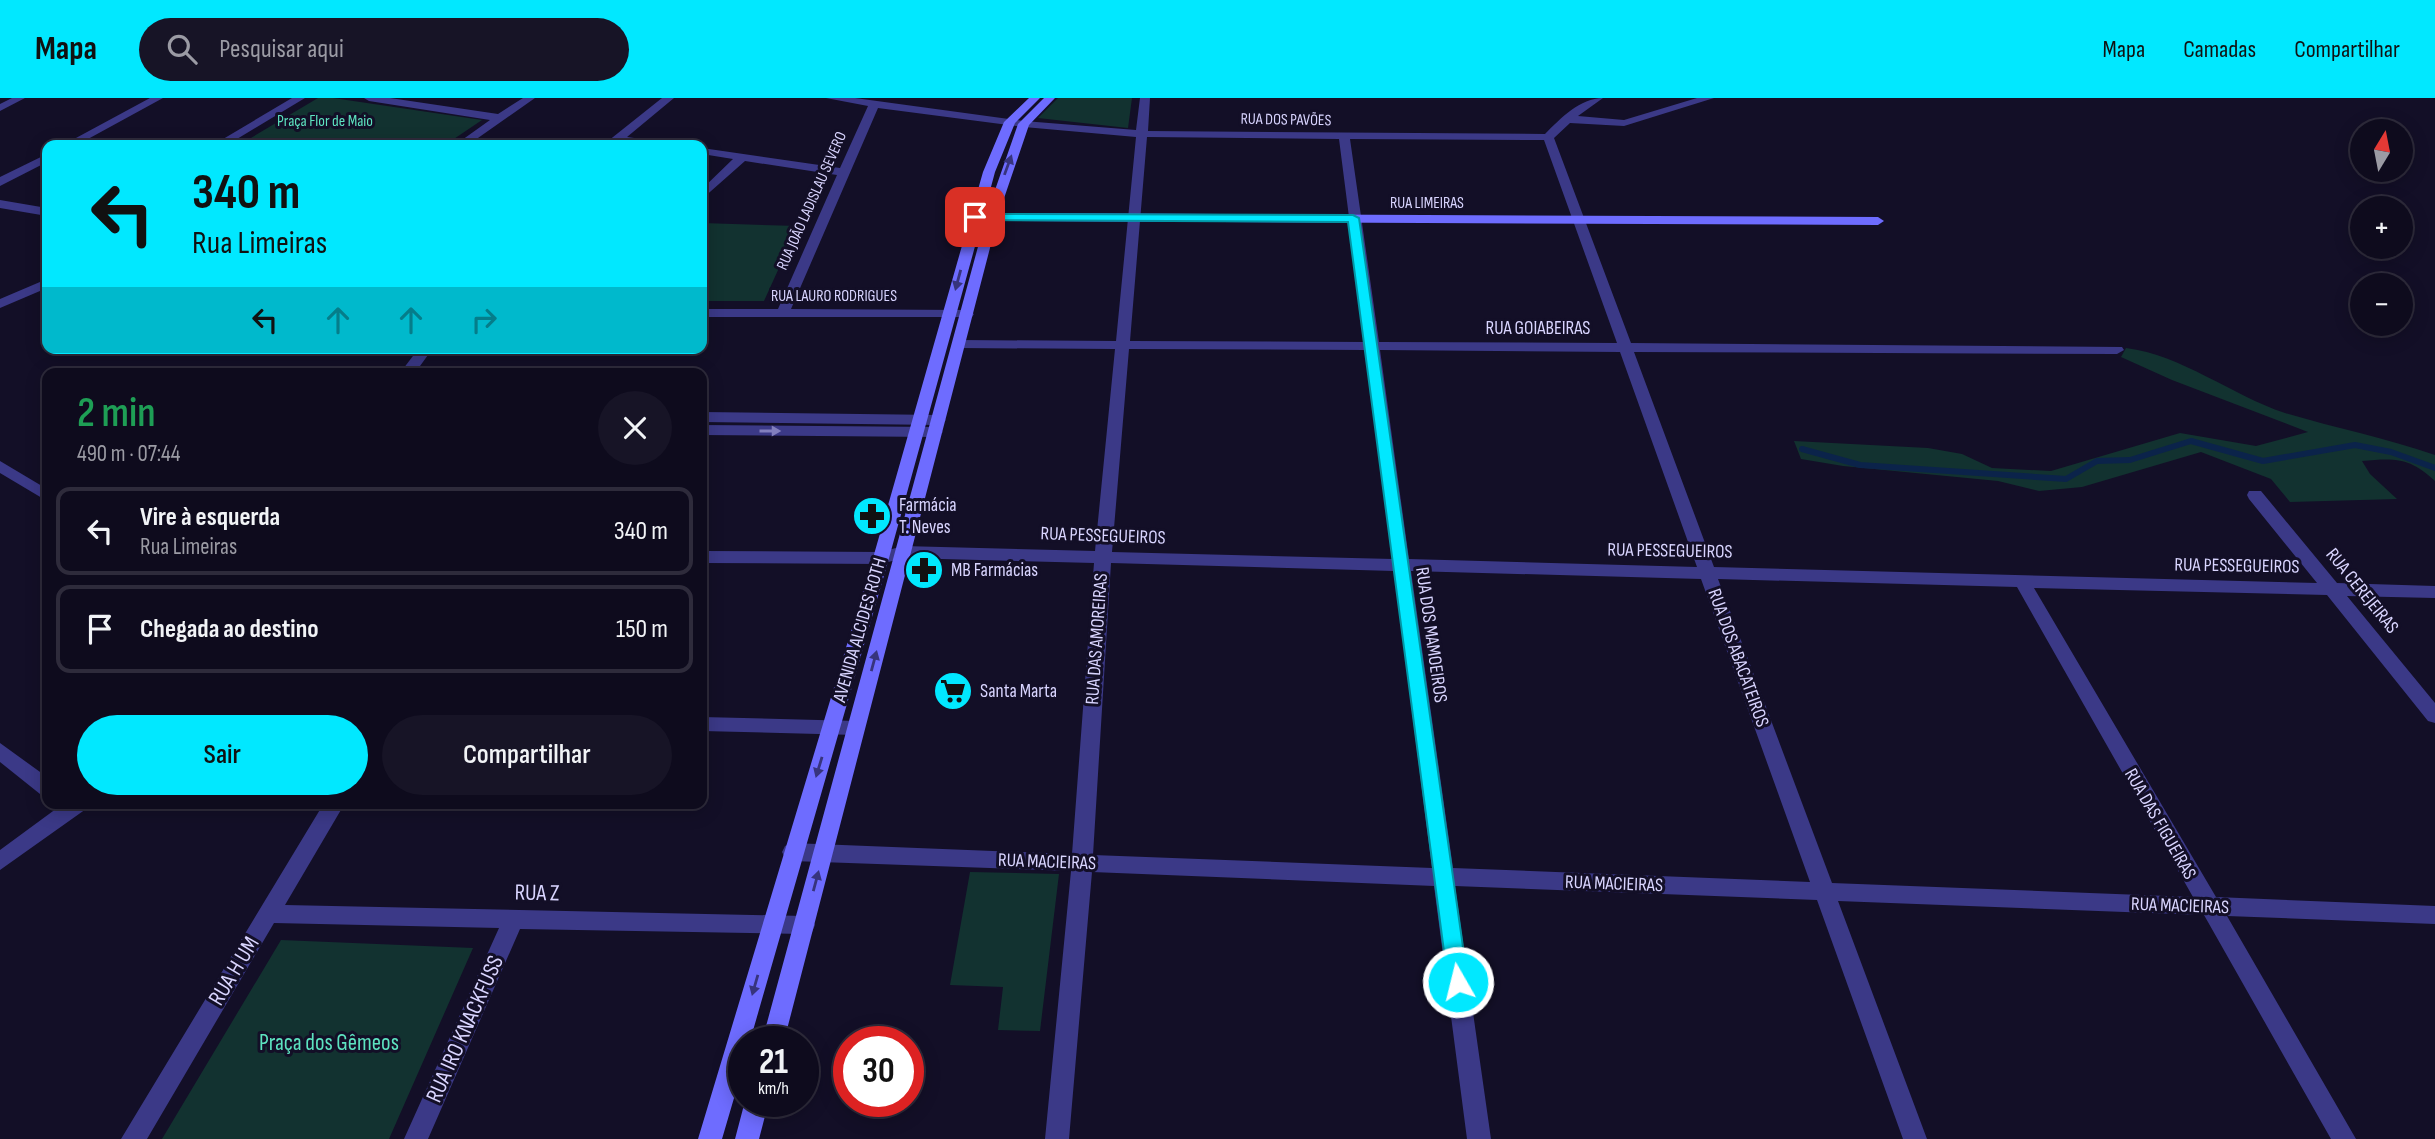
<!DOCTYPE html>
<html lang="pt">
<head>
<meta charset="utf-8">
<style>
	body { margin:0; font-family:"Sofia Sans Condensed",sans-serif; background:#171426; color:#f1f3f6; height:100vh; display:flex; flex-direction:column; font-size:26px; white-space:nowrap }
	* { box-sizing:border-box; margin:0 }
	p { font-size:23px; color:#9b9ba4 }
	.icon { flex:none; width:38px; height:38px; fill:none; stroke:currentColor; stroke-width:2; stroke-linecap:round; stroke-linejoin:round }
	.map { position:relative; flex:1; overflow:hidden }
	.drawer { position:absolute; left:42px; top:270px; width:665px; height:441px; display:flex; flex-direction:column; background:#0e0b1d; border-radius:14px; box-shadow:0 4px 18px #0003,0 0 0 2px #2e2b3b }
	.drawer>* { flex:none }
	.top-card { position:absolute; left:42px; top:42px; width:665px; height:214px; border-radius:14px; box-shadow:0 4px 18px #0003,0 0 0 2px #2e2b3b; background:#01e8ff; color:#111; overflow:hidden }
	.needle { width:46px; rotate:10deg }
	.controls { position:absolute; left:2350px; top:21px; display:grid; gap:14px }
	.controls a { display:grid; place-items:center; width:63px; height:63px; border-radius:50%; background:#0e0b1d; box-shadow:0 4px 18px #0003,0 0 0 2px #2e2b3b; font-size:35px }
	.speed { position:absolute; left:728px; top:928px; display:flex; gap:14px; font-size:35px; font-weight:700; text-align:center }
	.speed>* { display:grid; place-content:center; width:91px; height:91px; border-radius:50%; background:#0e0b1d; box-shadow:0 4px 18px #0003,0 0 0 2px #2e2b3b; line-height:1 }
	.speed small { font-size:18px; font-weight:400 }
	.speed .limit { border:10px solid #d22; background:#fff; color:#111 }
	.pin { position:absolute; display:grid; place-items:center; width:60px; height:60px; color:#fff; margin:-30px; border-radius:14px; box-shadow:0 4px 10px #0006 }
	.me { position:absolute; width:77px; margin:-38px; rotate:352deg; stroke-linejoin:round; filter:drop-shadow(0 0 5px #0008) }
	.turn { display:flex; align-items:center; gap:24px; height:147px; padding:0 35px; font-size:32px }
	.turn .icon { width:91px; height:91px; stroke-width:2.5 }
	.turn b { display:block; font-size:49px; line-height:60px }
	.lanes { display:flex; align-items:center; height:66px; padding:0 35px; background:#0003; justify-content:center; gap:35px; direction:ltr }
	.lanes .off { opacity:.35 }
	.round { display:grid; place-items:center; flex:none; width:74px; height:74px; border-radius:37px; background:#171426 }
	.headline { display:flex; align-items:center; justify-content:space-between; height:119px; padding:0 35px }
	h1 { font-size:42px; font-weight:600; line-height:52px; color:#1e9e55 }
	.button { display:flex; gap:14px; margin-top:auto; padding:14px 35px }
	.button a { flex:1; height:80px; border-radius:42px; background:#01e8ff; color:#111; font-size:28px; font-weight:600; line-height:80px; text-align:center }
	.button a+a { background:#171426; color:#f1f3f6 }
	ul { padding:0; list-style:none }
	li { display:flex; align-items:center; gap:21px; height:88px; margin:0 14px 10px; padding:0 21px; border:4px solid #2e2b3b; border-radius:14px }
	li div { flex:1 }
	li b { display:block; font-size:26px }
	li em { font-style:normal }
	header { display:flex; align-items:center; gap:42px; box-sizing:border-box; height:98px; padding:0 35px; background:#01e8ff; color:#111 }
	header strong { font-size:33px }
	nav { display:flex; gap:38px; margin-inline-start:auto; font-size:24px }
	.search { width:490px; height:63px; background:#171426; display:flex; align-items:center; gap:18px; box-sizing:border-box; padding:0 24px; border-radius:38px; color:#9b9ba4; font-size:26px }
	.map>svg:first-child { display:block }
	.green { fill:#123230 }
	.lines { fill:none; stroke-linecap:round; stroke-linejoin:round }
	.stream { stroke:#0b234a; stroke-width:6 }
	.street { fill:#3b3987; fill-rule:evenodd }
	.secondary { fill:#6e6cff; fill-rule:evenodd }
	.oneway { fill:#37347d }
	.oneway2 { fill:#827fbd }
	.route { fill:#01e8ff; stroke:#0197a6; stroke-width:2 }
	.labels { text-anchor:middle; dominant-baseline:central; stroke-width:6; stroke-linejoin:round; paint-order:stroke }
	.far-street-label { font-size:16px; fill:#d9d5ff; stroke:#130f27 }
	.far-park-label { font-size:16px; fill:#5de3c0; stroke:#130f27 }
	.street-label { font-size:19px; fill:#d9d5ff; stroke:#130f27 }
	.poi-label { font-size:19px; fill:#d9d5ff; stroke:#130f27; text-anchor:start }
	.near-street-label { font-size:23px; fill:#d9d5ff; stroke:#130f27 }
	.near-park-label { font-size:23px; fill:#5de3c0; stroke:#130f27 }
</style>
</head>
<body>
<header>
<strong>Mapa</strong>
<div class="search"><svg class="icon" aria-label="search" viewBox="0 0 24 24"><circle cx="10" cy="10" r="6"/><path d="M15 15l6 6"/></svg>Pesquisar aqui</div>
<nav><a>Mapa</a><a>Camadas</a><a>Compartilhar</a></nav>
</header>
<div class="map">
<svg width="2435" height="1041" viewBox="0 0 2435 1041">
	<rect width="100%" height="100%" fill="#130f27"/>
	<path class="green" d="M318,0H333L482,22L445,47H239Z
		M1058,0H1132L1128,30L1038,20Z
		M702,125L798,128L764,203H702Z
		M2126,250C2182,257 2231,297 2285,315C2335,330 2386,340 2435,357V383C2410,359 2394,360 2362,363L2370,376L2397,401L2290,404L2271,381L2201,354L2082,389L2039,393L1998,383L1843,368L1801,361L1794,343L1928,350L1962,356L1992,370L2051,373L2180,335L2256,348L2308,334L2172,282L2121,259Z
		M970,774L1059,776L1040,933L998,932L1003,889L950,887Z
		M281,842L473,850L389,1041H162Z"/>
	<g class="lines">
		<path class="stream" d="M1802,351L1860,367L2066,381L2097,363L2130,362L2191,343L2263,363L2355,347L2391,354L2435,370"/>
		<path class="street" d="M12,0H25L0,13V6Z
			M150,0H163L77,47H63Z
			M292,0H305L227,47H213Z
			M364,0H390L498,16L523,0H535L468,47H455L490,22L369,3Z
			M662,0H674L627,39L663,44L669,47L619,45L603,47Z
			M826,0H855L1024,23L1136,32L1140,0H1150L1148,33L1545,36C1561,20 1580,0 1603,0L1578,18L1624,22L1697,0H1714L1624,28L1570,25L1554,40L1631,245L2122,249L2124,252L2117,256L1634,254L1714,469L2317,485L2249,401L2247,397L2249,393H2261L2337,485L2435,488V500L2347,498L2435,605V625L2428,623L2327,497L2034,490L2216,799L2435,808V826L2227,818L2356,1041H2331L2204,817L1838,803L1927,1041H1903L1817,802L1455,788L1491,1041H1467L1434,788L1092,774L1069,1041H1045L1071,773L792,763L785,760L782,754L785,748L792,745L1072,756L1094,465L903,460L881,466L702,465V453L881,454L903,448L1095,453L1115,251L959,250L952,246L959,242L1116,243L1136,39L1024,29L878,10L791,211L967,212L974,216L972,219H702V211H778L837,77L745,63L702,101V91L733,61L702,56V50L840,70L868,8ZM1147,39L1339,41L1365,244L1130,243ZM1350,41L1544,42L1617,245L1379,244ZM1129,251L1366,252L1393,461L1112,454ZM1380,252L1620,254L1697,469L1409,461ZM1111,465L1394,473L1432,770L1093,757ZM1411,473L1701,481L1810,784L1453,770ZM1718,481L2017,489L2193,799L1832,785Z
			M47,56V64L0,88V79Z
			M0,102L47,110V118L0,110Z
			M47,181V190L0,210V201Z
			M419,250H433L415,275H400Z
			M702,314L939,317L946,322L939,327L702,324Z
			M702,327L935,329L943,334L935,339L702,337Z
			M0,363L47,391V403L0,375Z
			M702,619L856,623L863,625L865,630L863,635L856,637L702,633Z
			M0,645L47,679V698L40,696L0,664Z
			M64,705H89L86,711L0,772V752Z
			M324,705H345L285,807L804,818L812,820L815,827L812,834L804,836L520,831L428,1041H404L499,830L274,825L147,1041H121Z"/>
		<path class="secondary" d="M1029,0H1040L1015,25L995,74L984,115H987L1018,26L1044,0H1055L1029,27L999,115L1878,119L1884,123L1878,127L997,123L784,943H762L985,123H982L889,460L750,943H744V966L722,1041H698L873,460L983,74L1004,24Z
			M745,1003H769L759,1041H735Z"/>
	</g>
	<defs><path id="oneway-solid" d="M-6-.8H1V-3.2L6.5 0L1 3.2V.8H-6Z" transform="scale(1.75)"/></defs>
	<g class="oneway">
		<use href="#oneway-solid" transform="translate(1008 67) rotate(-70)"/>
		<use href="#oneway-solid" transform="translate(958 182) rotate(105)"/>
		<use href="#oneway-solid" transform="translate(874 563) rotate(-75)"/>
		<use href="#oneway-solid" transform="translate(819 669) rotate(107)"/>
		<use href="#oneway-solid" transform="translate(816 783) rotate(-75)"/>
		<use href="#oneway-solid" transform="translate(755 887) rotate(106)"/>
	</g>
	<use class="oneway2" href="#oneway-solid" transform="translate(770 333)"/>
	<path class="route" d="M971,116L1353,117L1359,120L1468,884L1465,891L1458,893L1451,891L1448,884L1348,124L975,122L970,119Z"/>
	<defs>
		<symbol id="pharmacy-disc" viewBox="-11 -11 22 22"><circle r="9.5" fill="#01e8ff" stroke="#130f27"/><path d="M-2-6h4v4h4v4h-4v4h-4v-4h-4v-4h4Z" fill="#111"/></symbol>
		<symbol id="supermarket-disc" viewBox="-11 -11 22 22"><circle r="9.5" fill="#01e8ff" stroke="#130f27"/><path d="M-6-5.5h2.5l.6 2H6L4.5 2H-2.5L-4.4-4H-6ZM-1.5 3.2a1.3 1.3 0 1 0 .1 0ZM3 3.2a1.3 1.3 0 1 0 .1 0Z" fill="#111"/></symbol>
	</defs>
	<g fill-rule="evenodd">
		<use href="#pharmacy-disc" x="850" y="396" width="44" height="44"/>
		<use href="#pharmacy-disc" x="902" y="450" width="44" height="44"/>
		<use href="#supermarket-disc" x="931" y="571" width="44" height="44"/>
	</g>
	<g class="labels">
		<g class="far-street-label">
			<text transform="translate(1286 22) rotate(1)">RUA DOS PAVÕES</text>
			<text transform="translate(812 103) rotate(-66)">RUA JOÃO LADISLAU SEVERO</text>
			<text x="1427" y="105">RUA LIMEIRAS</text>
			<text x="834" y="198">RUA LAURO RODRIGUES</text>
		</g>
		<g class="far-park-label">
			<text x="325" y="23">Praça Flor de Maio</text>
		</g>
		<g class="street-label">
			<text x="1538" y="230">RUA GOIABEIRAS</text>
			<text transform="translate(1103 438) rotate(2)">RUA PESSEGUEIROS</text>
			<text transform="translate(1670 453) rotate(1)">RUA PESSEGUEIROS</text>
			<text transform="translate(2237 468) rotate(1)">RUA PESSEGUEIROS</text>
			<text transform="translate(2362 493) rotate(51)">RUA CEREJEIRAS</text>
			<text transform="translate(860 532) rotate(-74)">AVENIDA ALCIDES ROTH</text>
			<text transform="translate(1431 537) rotate(82)">RUA DOS MAMOEIROS</text>
			<text transform="translate(1097 541) rotate(-86)">RUA DAS AMOREIRAS</text>
			<text transform="translate(1738 560) rotate(70)">RUA DOS ABACATEIROS</text>
			<text transform="translate(2160 726) rotate(60)">RUA DAS FIGUEIRAS</text>
			<text transform="translate(1047 764) rotate(2)">RUA MACIEIRAS</text>
			<text transform="translate(1614 786) rotate(2)">RUA MACIEIRAS</text>
			<text transform="translate(2180 808) rotate(2)">RUA MACIEIRAS</text>
		</g>
		<g class="poi-label">
			<text x="899" y="407">Farmácia<tspan x="899" dy="22">T. Neves</tspan></text>
			<text x="951" y="472">MB Farmácias</text>
			<text x="980" y="593">Santa Marta</text>
		</g>
		<g class="near-street-label">
			<text transform="translate(537 795) rotate(1)">RUA Z</text>
			<text transform="translate(234 873) rotate(-59)">RUA H UM</text>
			<text transform="translate(465 931) rotate(-66)">RUA IRO KNACKFUSS</text>
		</g>
		<g class="near-park-label">
			<text x="329" y="945">Praça dos Gêmeos</text>
		</g>
	</g>
</svg>
<div class="controls">
<a><svg class="needle" viewBox="-14 -14 28 28"><path d="M0-13l5 13h-10z" fill="#e53935"/><path d="M0 13l5-13h-10z" fill="#9b9ba4"/></svg></a>
<a>+</a>
<a>−</a>
</div>
<div class="speed"><div>21<small>km/h</small></div><div class="limit">30</div></div>
<div class="pin" style="left:975px;top:119px;background:#d93025"><svg class="icon" aria-label="arrive" viewBox="0 0 24 24"><path d="M6 21V4h12l-3 4 3 4H6"/></svg></div>
<svg class="me" style="left:1458px;top:884px" viewBox="-20 -20 40 40"><circle r="17" fill="#01e8ff" stroke="#fff" stroke-width="3"/><path d="M0-11L8 9 0 5-8 9z" fill="#fff"/></svg>
<div class="top-card">
<div class="turn"><svg class="icon" aria-label="left" viewBox="0 0 24 24"><path d="M17 20v-9H6M10 6l-5 5 5 5"/></svg><div><b>340 m</b>Rua Limeiras</div></div>
<div class="lanes"><svg class="icon" aria-label="left" viewBox="0 0 24 24"><path d="M17 20v-9H6M10 6l-5 5 5 5"/></svg><svg class="icon off" aria-label="ahead" viewBox="0 0 24 24"><path d="M12 20V5M6 11l6-6 6 6"/></svg><svg class="icon off" aria-label="ahead" viewBox="0 0 24 24"><path d="M12 20V5M6 11l6-6 6 6"/></svg><svg class="icon off" aria-label="right" viewBox="0 0 24 24"><path d="M7 20v-9h11M14 6l5 5-5 5"/></svg></div>
</div>
<section class="drawer">
<div class="headline"><div><h1>2 min</h1><p>490 m · 07:44</p></div><a class="round"><svg class="icon" aria-label="close" viewBox="0 0 24 24"><path d="M6 6l12 12M18 6L6 18"/></svg></a></div>
<ul>
<li><svg class="icon" aria-label="left" viewBox="0 0 24 24"><path d="M17 20v-9H6M10 6l-5 5 5 5"/></svg><div><b>Vire à esquerda</b><p>Rua Limeiras</p></div><em>340 m</em></li>
<li><svg class="icon" aria-label="arrive" viewBox="0 0 24 24"><path d="M6 21V4h12l-3 4 3 4H6"/></svg><div><b>Chegada ao destino</b></div><em>150 m</em></li>
</ul>
<div class="button"><a>Sair</a><a>Compartilhar</a></div>
</section>
</div>
</body>
</html>
